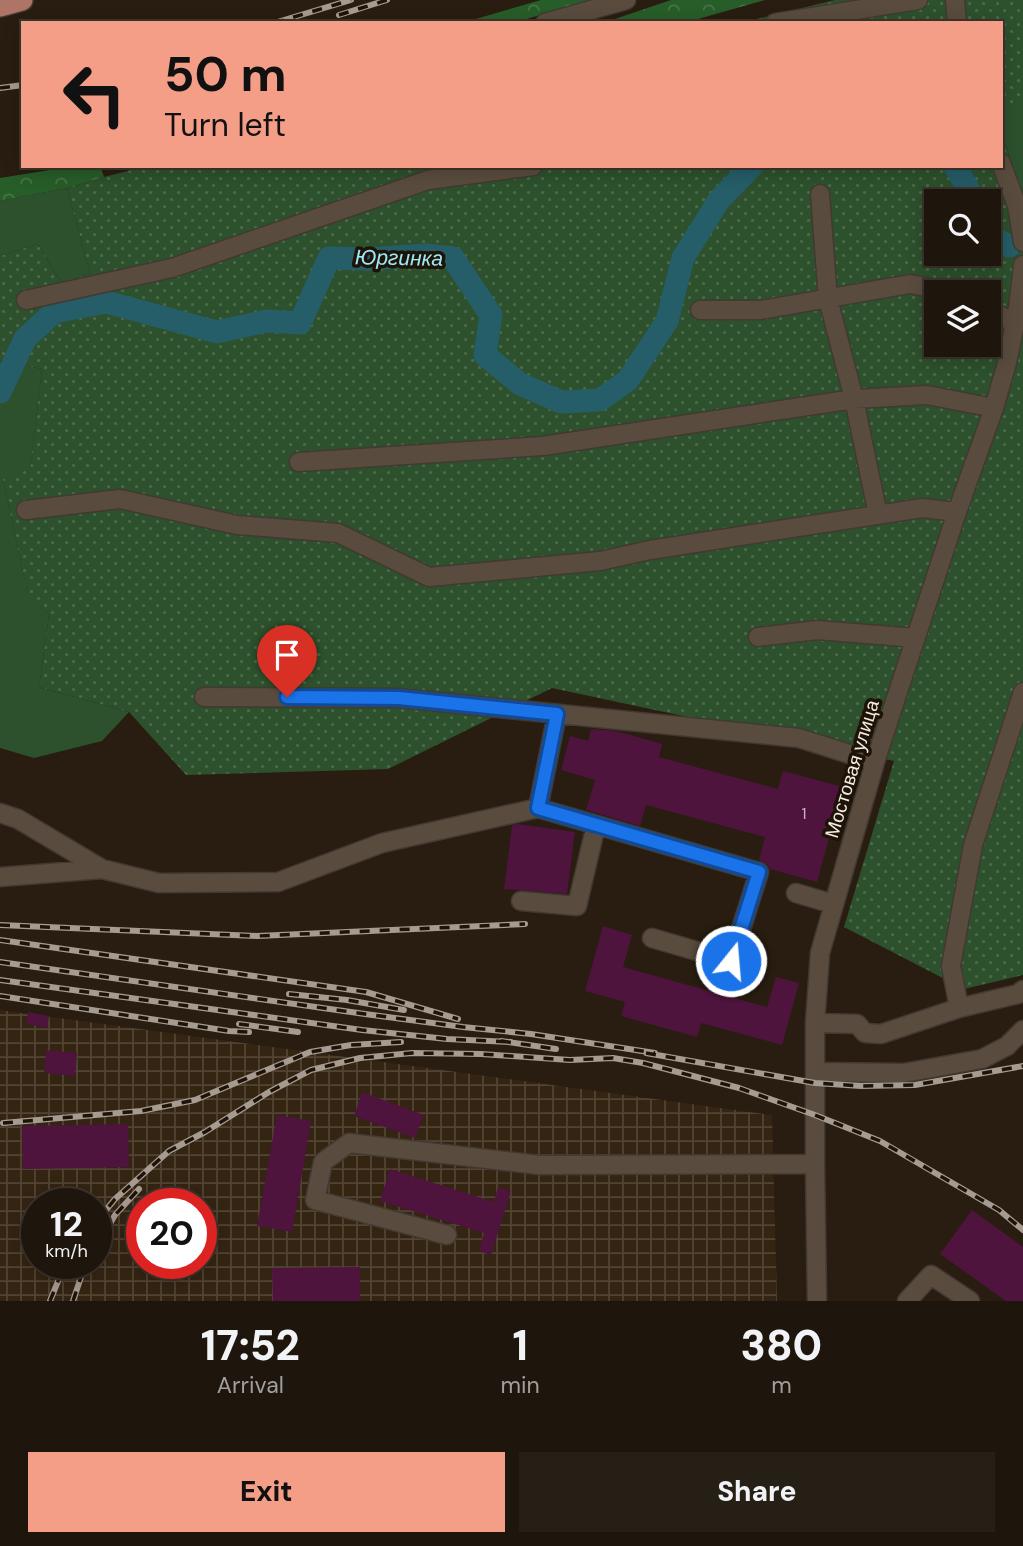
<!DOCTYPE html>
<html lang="en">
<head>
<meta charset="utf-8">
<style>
	body { margin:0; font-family:"DM Sans",sans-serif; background:#261f15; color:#f1f3f6; height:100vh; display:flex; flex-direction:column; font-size:26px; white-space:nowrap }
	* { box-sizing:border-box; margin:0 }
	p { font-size:23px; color:#a19f9d }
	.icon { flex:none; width:38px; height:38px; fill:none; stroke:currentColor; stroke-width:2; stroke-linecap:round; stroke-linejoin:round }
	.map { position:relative; height:1301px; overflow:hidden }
	.side { display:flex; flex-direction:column; background:#1e160c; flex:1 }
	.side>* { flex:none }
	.banner { position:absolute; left:21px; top:21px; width:982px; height:147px; border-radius:0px; box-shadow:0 4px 18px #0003,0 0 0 2px #3c352d; background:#f49e87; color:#111; overflow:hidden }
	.fabs { position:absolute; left:924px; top:189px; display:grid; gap:14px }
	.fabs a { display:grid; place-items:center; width:77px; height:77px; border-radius:0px; background:#1e160c; box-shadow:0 4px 18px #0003,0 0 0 2px #3c352d; font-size:35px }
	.speed { position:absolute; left:21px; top:1188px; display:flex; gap:14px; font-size:35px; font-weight:700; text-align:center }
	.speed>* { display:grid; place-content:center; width:91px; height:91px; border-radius:50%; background:#1e160c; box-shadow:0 4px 18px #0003,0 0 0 2px #3c352d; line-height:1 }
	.speed small { font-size:18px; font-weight:400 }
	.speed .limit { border:10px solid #d22; background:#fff; color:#111 }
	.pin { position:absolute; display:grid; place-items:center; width:60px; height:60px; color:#fff; margin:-72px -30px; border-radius:50% 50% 50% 0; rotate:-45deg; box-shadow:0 0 7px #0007 }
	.pin .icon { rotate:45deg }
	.me { position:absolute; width:77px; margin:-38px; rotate:17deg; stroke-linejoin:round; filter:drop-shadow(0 0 5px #0008) }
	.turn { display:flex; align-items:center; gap:24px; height:147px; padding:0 28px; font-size:32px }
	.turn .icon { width:91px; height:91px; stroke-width:2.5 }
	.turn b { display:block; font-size:49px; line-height:60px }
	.eta { display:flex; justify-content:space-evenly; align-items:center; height:119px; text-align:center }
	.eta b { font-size:42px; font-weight:800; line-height:49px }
	.button { display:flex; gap:14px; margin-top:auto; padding:14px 28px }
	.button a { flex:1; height:80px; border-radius:0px; background:#f49e87; color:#111; font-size:28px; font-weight:800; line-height:80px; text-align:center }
	.button a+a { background:#261f15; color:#f1f3f6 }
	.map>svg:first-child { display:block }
	.industrial { fill:url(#industrial-grid); fill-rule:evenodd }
	.grass { fill:#2d512c }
	.forest { fill:url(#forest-crowns) }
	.garden { fill:url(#garden-dots); fill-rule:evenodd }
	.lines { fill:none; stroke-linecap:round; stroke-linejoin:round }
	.river { stroke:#255d69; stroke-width:23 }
	.building { fill:#4f143e }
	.minor-casing { stroke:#423932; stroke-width:21 }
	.major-casing { stroke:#423932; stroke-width:24 }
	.minor { stroke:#594c3e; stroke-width:18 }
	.major { stroke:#ae7566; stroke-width:21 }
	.rail-casing { stroke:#a59b91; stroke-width:6 }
	.rail { stroke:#1e1307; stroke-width:3.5; stroke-dasharray:10; stroke-linecap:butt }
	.route-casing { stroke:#114b97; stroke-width:18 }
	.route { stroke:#1a73e8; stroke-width:12 }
	.labels { text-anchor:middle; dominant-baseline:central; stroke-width:7; stroke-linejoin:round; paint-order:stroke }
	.number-label { font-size:16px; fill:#cbb5ba }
	.street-label { font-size:19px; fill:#f4ebe3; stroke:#1e1307 }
	.water-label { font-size:21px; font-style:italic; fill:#9ce9fa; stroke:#1e1307 }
</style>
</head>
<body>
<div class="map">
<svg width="1023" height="1301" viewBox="0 0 1023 1301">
	<defs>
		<pattern id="industrial-grid" width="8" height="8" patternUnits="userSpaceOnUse" patternTransform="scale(1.75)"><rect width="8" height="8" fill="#342412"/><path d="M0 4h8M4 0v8" fill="none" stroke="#524434"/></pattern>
		<pattern id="forest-crowns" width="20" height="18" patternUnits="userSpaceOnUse" patternTransform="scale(1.75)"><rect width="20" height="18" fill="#275d28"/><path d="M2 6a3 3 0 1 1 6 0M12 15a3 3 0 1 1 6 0" fill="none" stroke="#477447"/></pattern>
		<pattern id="garden-dots" width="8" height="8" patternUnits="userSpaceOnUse" patternTransform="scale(1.75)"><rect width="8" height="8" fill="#2d512c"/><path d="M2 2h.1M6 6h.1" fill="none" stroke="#4c6a4a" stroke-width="1.8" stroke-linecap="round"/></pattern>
	</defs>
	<rect width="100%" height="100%" fill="#281d10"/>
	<path class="industrial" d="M0,1010L772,1115L777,1301H0ZM37,1204H96V1264H37ZM142,1204H201V1264H142Z"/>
	<path class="grass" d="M1001,103H1023V195L1001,132Z
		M67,188L90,273L62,284L38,244L0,256V201Z
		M0,360L42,369L30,470L3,479L28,594L49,615L39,687L129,712L102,741L34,758L0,748Z"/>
	<path class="forest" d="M541,0H594L512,23H462Z
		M671,0H765L684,23H603Z
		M75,166H100L104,177L67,188L0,201V178Z"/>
	<path class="garden" d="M835,0H1023V103H1001V23H740Z
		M1001,132L1023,195V975L964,989L844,927L894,761L552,688L388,769L186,775L129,712L39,687L49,615L28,595L3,479L30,469L42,369L0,360V256L38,244L62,284L90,273L67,188L104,177L147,166H1001ZM936,201H989V254H936ZM936,292H989V345H936Z"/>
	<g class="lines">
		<path class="river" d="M955,166L975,201
			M989,230L992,237L1009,246
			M0,392L25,339L54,312L106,302L217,332L266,321L300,323L329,258L368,259L426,255L453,258L491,315L485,355L520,384L561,402L600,400L628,380L667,321L683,258L719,200L752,166"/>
	</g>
	<path class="building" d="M591,729L616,731L662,744L659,757L778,789L783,771L843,787L817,882L770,869L767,864L759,860L765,837L646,805L640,826L586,810L595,780L561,770L570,736L588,741Z
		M517,824L575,832L567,894L504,889L512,825Z
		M603,926L632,935L623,967L767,1007L776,977L799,983L782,1045L701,1023L697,1037L621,1016L625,1002L585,991Z
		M28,1012L49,1016L47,1028L26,1024Z
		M46,1050L77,1053L75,1076L44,1073Z
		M362,1092L424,1115L415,1138L354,1116Z
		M277,1115L311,1121L292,1232L257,1226Z
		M128,1124L129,1167L23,1169L22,1126Z
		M390,1169L494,1202L498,1187L511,1191L491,1255L479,1251L484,1233L380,1201Z
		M972,1210L1023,1247V1301H1006L940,1254Z
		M360,1267V1301H273L272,1268Z"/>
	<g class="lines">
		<defs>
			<path id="minor" d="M955,0L957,23
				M545,23L626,0
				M775,23L918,0
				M1001,163L1017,206L1023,242
				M820,194L828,299L854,399L878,515
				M26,300L172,268L428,180L533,166
				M700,310H761L910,284L952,292
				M989,310L1015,323
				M299,462L543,446L854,399L927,395L994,408
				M26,510L120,499L237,525L338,533L429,577L600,561L650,550L922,508L957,512
				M758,637L817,630L916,638
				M204,697L399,698L799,738L875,762
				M557,714L538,808L759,872L731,961L652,938
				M0,813L18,819L102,869
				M0,877L102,869L159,883L278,882L382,843L538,808
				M796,893L833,904
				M521,901L577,906L596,825
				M959,1008L951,966L973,845L1023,692
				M815,1023L857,1024L865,1033L881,1034L959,1008L1018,994L1023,990
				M815,1072L904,1073L982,1059L1007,1046L1023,1030
				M447,1235L315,1200L323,1162L349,1143L539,1165L815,1164
				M817,1301L815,1164V1023L820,953L875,762L957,512L994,408L1007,363L1018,308L1023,265
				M907,1301L931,1275L970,1301"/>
			<path id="major" d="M0,6L22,0"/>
		</defs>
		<use href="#minor" class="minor-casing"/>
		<use href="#major" class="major-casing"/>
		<use href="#minor" class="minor"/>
		<use href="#major" class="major"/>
		<defs>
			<path id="rail" d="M339,15L387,0
				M274,23L351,0
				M0,88L23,85
				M0,925L257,936L525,924
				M0,940L366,992L458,1019
				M0,962L365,1014L463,1027L531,1034L655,1053
				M0,980L362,1030L447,1039L511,1042
				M289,994L347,1000L404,1010
				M0,996L229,1031L249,1032
				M239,1024L298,1032
				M501,1041L556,1049
				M646,1053L815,1083L861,1086L915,1085L1023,1066
				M3,1123L141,1111L195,1100L310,1052L351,1045L401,1042
				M96,1222L115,1199L169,1151L205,1132L269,1092L311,1070L360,1058L412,1053L481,1054L570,1060L613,1058L643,1063L739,1088L815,1115L880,1141L999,1210L1023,1230
				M96,1248L115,1215L139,1189
				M50,1301L65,1264
				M73,1301L83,1271L88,1264"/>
		</defs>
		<use href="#rail" class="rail-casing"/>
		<use href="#rail" class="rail"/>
	</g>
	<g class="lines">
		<defs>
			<path id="route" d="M287,697L399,698L557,714L538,808L759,872L731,961"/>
		</defs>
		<use href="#route" class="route-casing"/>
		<use href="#route" class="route"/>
	</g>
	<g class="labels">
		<g class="number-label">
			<text x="804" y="813">1</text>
		</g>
		<g class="street-label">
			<text transform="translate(852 769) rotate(-73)">Мостовая улица</text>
		</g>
		<g class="water-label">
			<text transform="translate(399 258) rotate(1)">Юргинка</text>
		</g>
	</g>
</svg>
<div class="fabs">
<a><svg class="icon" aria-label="search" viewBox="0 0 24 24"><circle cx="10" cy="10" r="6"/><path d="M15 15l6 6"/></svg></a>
<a><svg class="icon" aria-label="layers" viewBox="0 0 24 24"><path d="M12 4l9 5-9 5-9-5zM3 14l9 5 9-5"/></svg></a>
</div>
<div class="speed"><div>12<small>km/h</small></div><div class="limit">20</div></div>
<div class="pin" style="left:287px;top:697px;background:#d93025"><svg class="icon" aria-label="arrive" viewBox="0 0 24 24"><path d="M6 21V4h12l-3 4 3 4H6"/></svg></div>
<svg class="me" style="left:731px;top:961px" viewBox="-20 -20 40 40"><circle r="17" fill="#1a73e8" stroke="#fff" stroke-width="3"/><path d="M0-11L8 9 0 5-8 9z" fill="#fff"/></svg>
<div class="banner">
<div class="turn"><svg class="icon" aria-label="left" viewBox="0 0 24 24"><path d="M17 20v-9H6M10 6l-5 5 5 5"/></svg><div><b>50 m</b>Turn left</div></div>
</div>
</div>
<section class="side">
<div class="eta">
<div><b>17:52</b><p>Arrival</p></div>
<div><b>1</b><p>min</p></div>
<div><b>380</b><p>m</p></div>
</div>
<div class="button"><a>Exit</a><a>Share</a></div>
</section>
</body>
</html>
